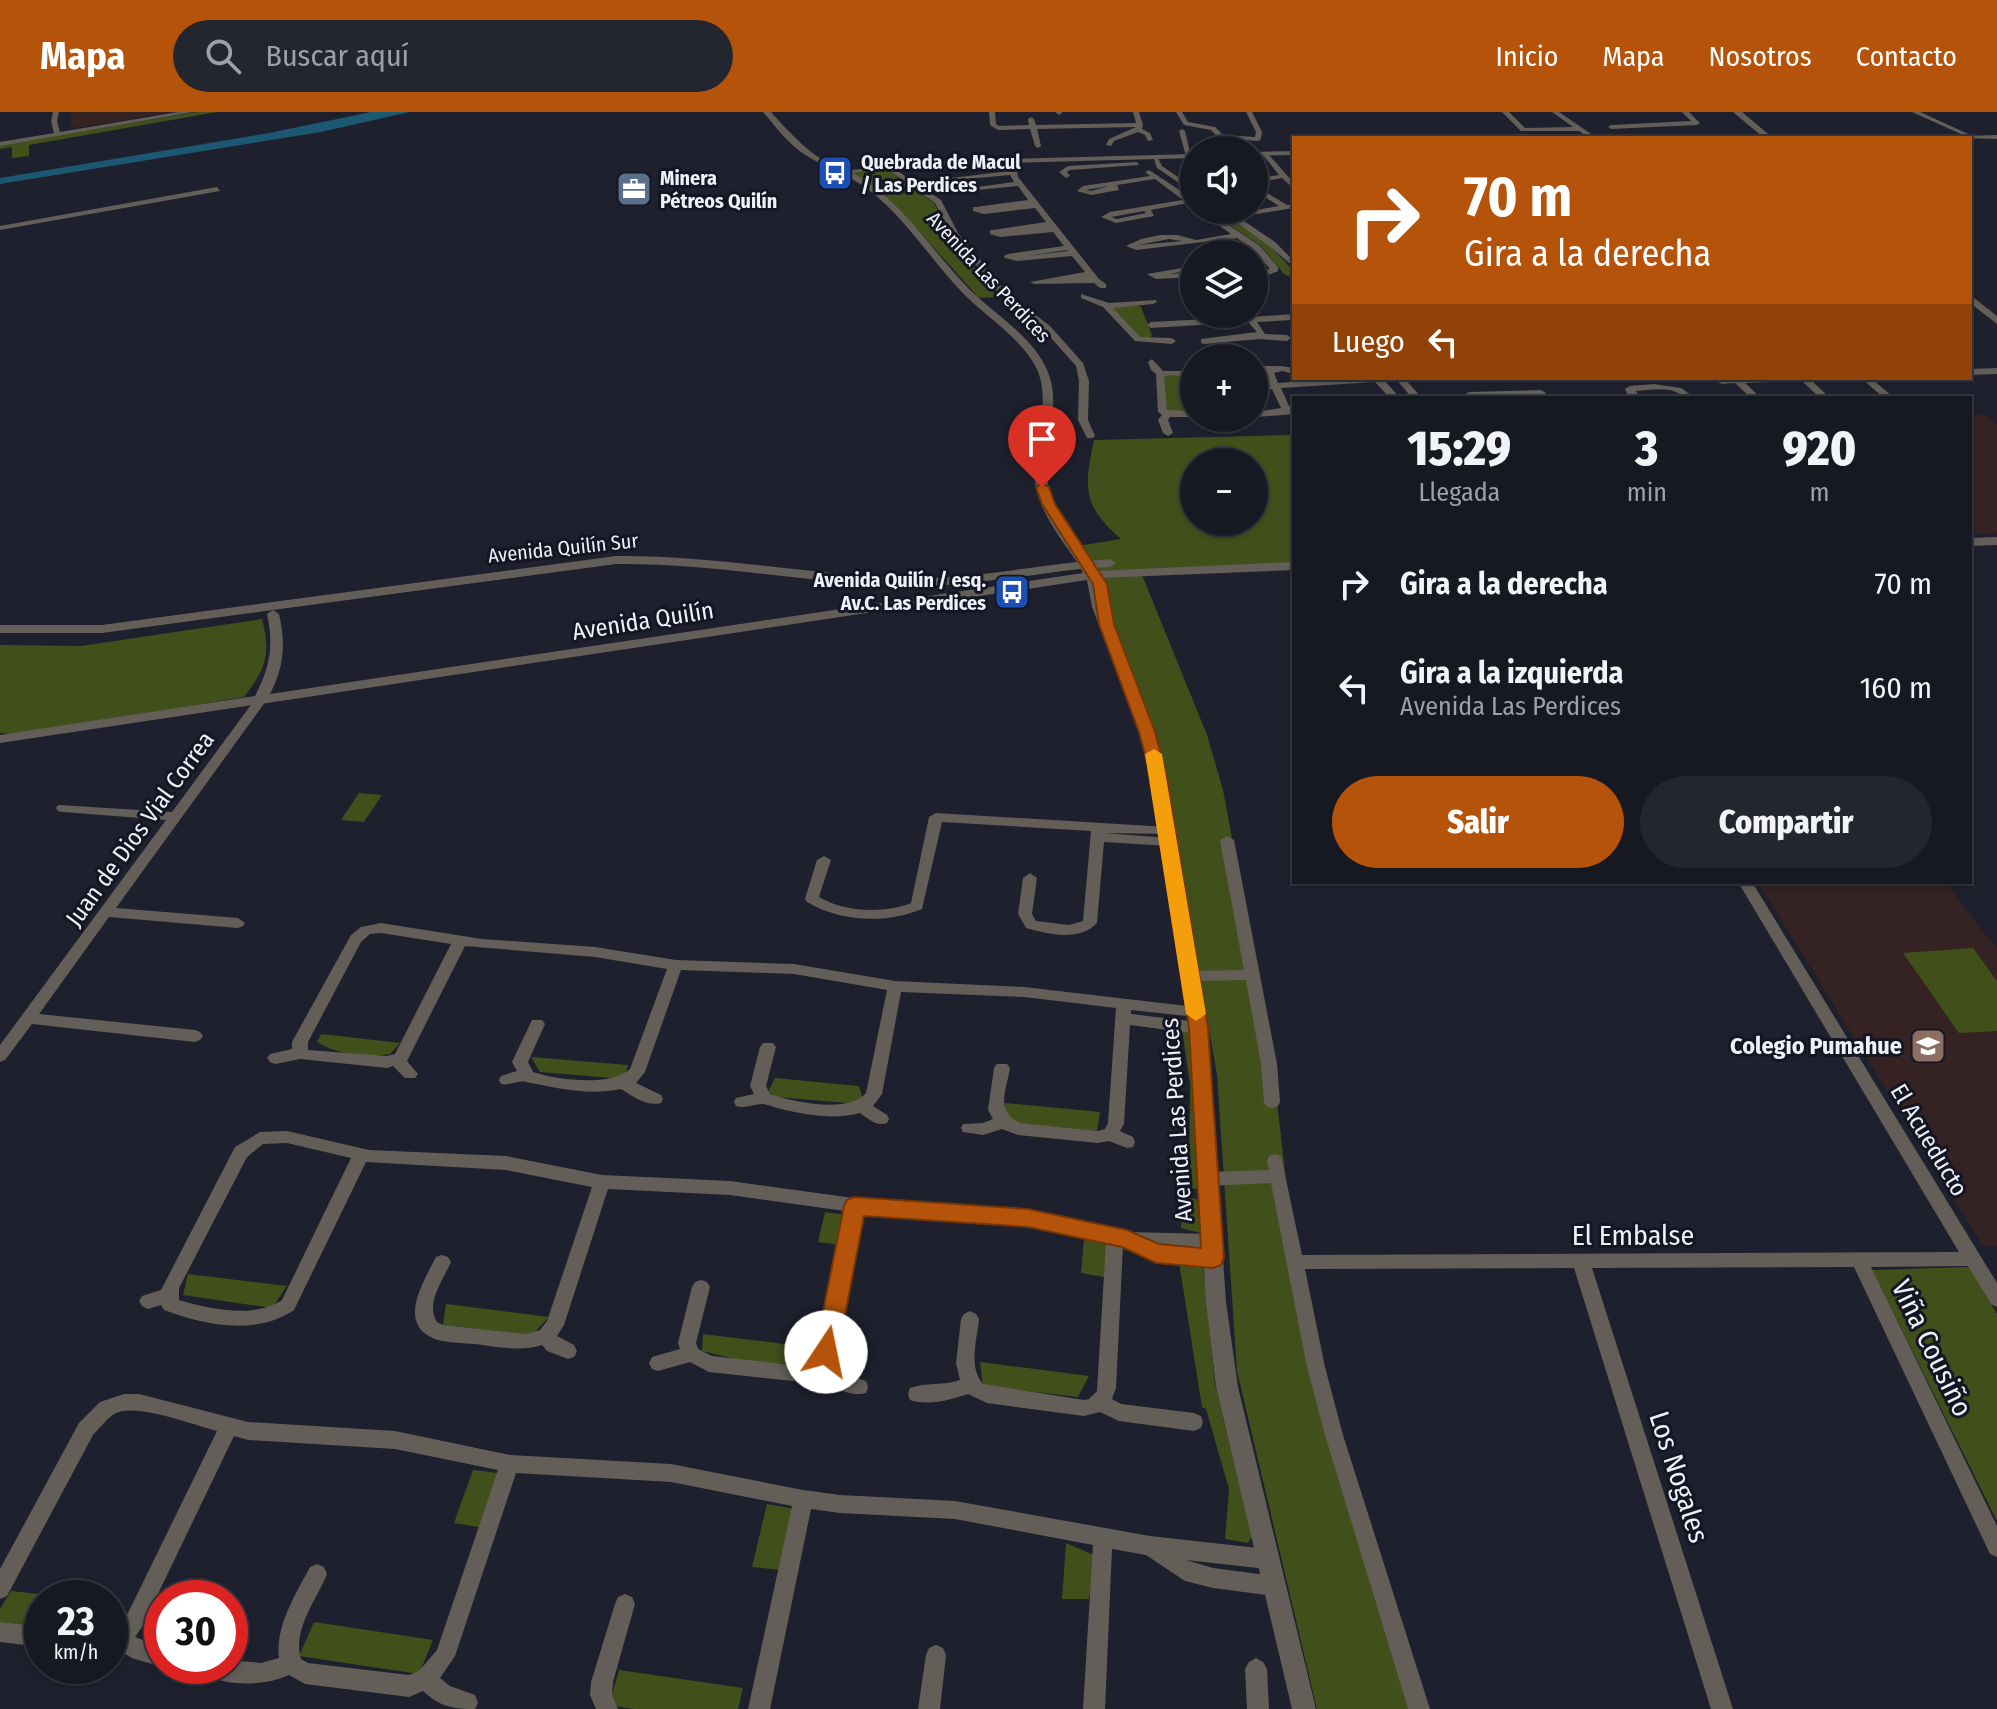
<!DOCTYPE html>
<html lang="es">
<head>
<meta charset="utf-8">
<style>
	body { margin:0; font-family:"Fira Sans Condensed",sans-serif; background:#23252f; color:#f1f3f6; height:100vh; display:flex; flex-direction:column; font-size:30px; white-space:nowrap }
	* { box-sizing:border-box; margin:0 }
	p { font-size:26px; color:#9ea0a5 }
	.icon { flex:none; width:44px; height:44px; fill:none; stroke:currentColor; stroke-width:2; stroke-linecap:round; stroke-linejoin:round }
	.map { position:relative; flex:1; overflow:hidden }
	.panel { position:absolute; left:1292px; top:284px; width:680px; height:488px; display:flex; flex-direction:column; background:#161822; border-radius:0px; box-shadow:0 2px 6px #0004,0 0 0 2px #353740 }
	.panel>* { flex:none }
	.top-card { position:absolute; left:1292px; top:24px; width:680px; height:244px; border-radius:0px; box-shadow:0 2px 6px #0004,0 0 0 2px #353740; background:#b45309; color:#fff; overflow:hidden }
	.fabs { position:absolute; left:1180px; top:24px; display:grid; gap:16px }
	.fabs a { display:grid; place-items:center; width:88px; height:88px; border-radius:50%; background:#161822; box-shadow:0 2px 6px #0004,0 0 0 2px #353740; font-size:40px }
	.speed { position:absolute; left:24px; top:1468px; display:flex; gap:16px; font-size:40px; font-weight:700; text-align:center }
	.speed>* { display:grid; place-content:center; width:104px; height:104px; border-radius:50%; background:#161822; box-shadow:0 2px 6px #0004,0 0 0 2px #353740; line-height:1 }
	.speed small { font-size:20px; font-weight:400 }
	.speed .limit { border:12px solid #d22; background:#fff; color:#111 }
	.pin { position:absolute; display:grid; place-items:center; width:68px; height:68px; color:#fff; margin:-82px -34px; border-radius:50% 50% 50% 0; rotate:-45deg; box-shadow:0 0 8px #0007 }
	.pin .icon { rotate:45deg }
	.me { position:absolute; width:88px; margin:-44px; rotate:11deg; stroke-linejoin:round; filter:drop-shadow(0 0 6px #0008) }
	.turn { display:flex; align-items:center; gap:28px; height:168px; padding:0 40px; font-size:36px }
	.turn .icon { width:104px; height:104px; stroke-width:2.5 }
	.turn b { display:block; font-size:56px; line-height:68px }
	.then { display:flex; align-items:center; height:76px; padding:0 40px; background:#0003; gap:16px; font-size:30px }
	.eta { display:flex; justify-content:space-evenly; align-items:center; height:136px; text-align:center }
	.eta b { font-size:48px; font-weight:800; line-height:56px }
	.primary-button { display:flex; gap:16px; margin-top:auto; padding:16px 40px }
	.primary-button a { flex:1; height:92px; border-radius:48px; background:#b45309; color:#fff; font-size:32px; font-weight:800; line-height:92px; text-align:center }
	.primary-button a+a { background:#23252f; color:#f1f3f6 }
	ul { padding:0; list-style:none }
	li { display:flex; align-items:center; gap:24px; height:104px; padding:0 40px }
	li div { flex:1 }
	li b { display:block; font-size:30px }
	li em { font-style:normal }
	header { display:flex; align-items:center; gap:48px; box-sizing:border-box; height:112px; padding:0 40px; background:#b45309; color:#fff }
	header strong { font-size:38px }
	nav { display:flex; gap:44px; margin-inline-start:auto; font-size:28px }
	.search { width:560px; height:72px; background:#23252f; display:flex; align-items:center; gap:20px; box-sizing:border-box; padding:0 28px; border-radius:44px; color:#9ea0a5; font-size:30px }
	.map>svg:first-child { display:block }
	.education { fill:#352223 }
	.green { fill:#41501b; fill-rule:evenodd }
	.water { fill:#1d5873 }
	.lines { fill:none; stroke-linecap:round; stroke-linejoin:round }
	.minor { fill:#635e58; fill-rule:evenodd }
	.tertiary { fill:#635e58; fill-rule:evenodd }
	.route { fill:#b45309; stroke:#753606; stroke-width:2 }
	.slow { fill:#f59e0b }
	.labels { text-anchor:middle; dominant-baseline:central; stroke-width:6; stroke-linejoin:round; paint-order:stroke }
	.far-poi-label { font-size:20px; font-weight:bold; fill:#eff1fa; stroke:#151623; text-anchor:start }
	.far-street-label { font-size:20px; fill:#eff1fa; stroke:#151623 }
	.street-label { font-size:24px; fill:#eff1fa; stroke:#151623 }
	.poi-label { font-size:24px; font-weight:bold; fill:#eff1fa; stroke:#151623; text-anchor:end }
	.near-street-label { font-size:28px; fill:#eff1fa; stroke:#151623 }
</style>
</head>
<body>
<header>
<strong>Mapa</strong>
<div class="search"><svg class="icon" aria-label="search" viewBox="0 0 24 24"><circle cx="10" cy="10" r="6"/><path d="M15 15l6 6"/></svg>Buscar aquí</div>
<nav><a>Inicio</a><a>Mapa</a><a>Nosotros</a><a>Contacto</a></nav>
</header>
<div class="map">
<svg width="1997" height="1597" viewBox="0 0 1997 1597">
	<rect width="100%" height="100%" fill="#1e202d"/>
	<path class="education" d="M71,0H171L75,16L70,12Z
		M1986,302L1997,313V421L1970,422V303Z
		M1773,770H1945L1997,837V1134H1983L1759,772Z"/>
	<path class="green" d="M196,0H217L29,33V44L12,46V35L0,37V33Z
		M884,55L934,91L950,123L997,185L979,186L918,118L853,61Z
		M1208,98H1217L1268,132L1294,159V167L1284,162L1261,134Z
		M1137,193L1141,195L1152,223L1149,227L1139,225L1110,195Z
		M1169,261L1186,264L1194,289V300L1166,299L1162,265Z
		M1294,323V451L1140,458L1207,623L1223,678L1270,930L1300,1189L1326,1324L1408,1597H1317L1237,1259L1217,963L1167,679L1078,434L1121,427C1082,393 1084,375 1094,328ZM1194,350H1254V410H1194Z
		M262,507C271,542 266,557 244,585L19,623L0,621V533L81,534Z
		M359,681L382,683L364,710L341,708Z
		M1973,836L1997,869V919L1959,921L1903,841Z
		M1182,917H1189L1195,949L1198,1077L1189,1076L1190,972Z
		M321,922L400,931L390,942C365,946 339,943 317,930Z
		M531,945L628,953L624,967L540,960Z
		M775,966L859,974L863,988L848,991L777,985L768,980Z
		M1005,991L1100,1000L1097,1019L1016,1011L1005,1005Z
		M1182,1085L1197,1087L1201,1121L1181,1116Z
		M825,1100L846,1103L840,1133L818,1130Z
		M1084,1127L1108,1130L1104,1165L1081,1161Z
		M1179,1150L1203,1153L1215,1272L1252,1425L1248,1431L1225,1427L1229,1377L1206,1297L1202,1295Z
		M1969,1155L1997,1202V1409L1872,1158Z
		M188,1162L287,1174L272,1196L183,1183Z
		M446,1192L549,1205L532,1223L443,1213Z
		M703,1222L809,1235L800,1252L751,1251L702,1239Z
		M980,1250L1089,1264L1078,1285L983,1274Z
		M473,1358L498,1361L479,1415L454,1411Z
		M767,1392L795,1397L781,1458L752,1455Z
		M1066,1431L1096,1444L1089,1487H1062Z
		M11,1479L75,1486H42V1517L0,1512V1497Z
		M314,1510L433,1528L419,1562L299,1544Z
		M619,1558L743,1576L738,1597H634L609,1593Z"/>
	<path class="water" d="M371,0H410L321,20L0,72V66L269,21Z"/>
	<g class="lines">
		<path class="minor" d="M53,0H59L57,9L60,20L178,0H193L0,34V30L54,21L51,9Z
			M989,0H995L996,12L999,14L1029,13L1028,7L1031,5L1034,7L1036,13L1136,11L1133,0H1139L1143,13L1142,17L1150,21L1153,28L1148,29L1145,23L1138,20L1114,29L1111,34L1106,33L1109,27L1136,15L1037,17L1041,34L1038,36L1035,34L1030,17L998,18L990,13Z
			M1055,0H1062V1L1059,3Z
			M1176,0H1182L1188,10L1215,15L1223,23L1255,25L1256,20L1246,0H1252L1262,20L1261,27L1258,29L1219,26L1211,18L1184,13Z
			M1502,0H1509L1525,16L1573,15L1552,0H1559L1597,26H1589L1579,19H1521Z
			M1682,0H1689L1700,11L1697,13L1611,17L1608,15L1611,13L1691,9Z
			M1912,0H1920L1977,26L1972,27Z
			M1182,17L1185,19L1191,45L1186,44L1179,19Z
			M1263,41H1267L1294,71V77L1282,66L1254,71V67L1279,63L1263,43Z
			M1153,44H1157L1162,54L1194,76V81L1157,56Z
			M1012,46L1015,48L1018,65L1099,167L1106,172V176H1100L1094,171L1034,172L1030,170L1085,160L1072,144L1017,149L1005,146L1004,144L1008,142L1064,134L1053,120L1000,125L990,122V118H993L1046,110L1035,96L984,102L973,99V95H976L1028,88L1018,74L967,79L963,77L1014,70L1010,63L955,68L951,66L1010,59L1009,48ZM1067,138L1068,139L1027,144Z
			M1137,50L1139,53L1070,58L1067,60L1070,64L1066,66L1059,60L1068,54Z
			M883,52H887L941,88L958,121L1008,182L1050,214L1083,251L1089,269L1088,308L1095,324L1093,326H1087L1078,308L1079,269L1076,254L1044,218L1002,186L952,124L935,91L883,54Z
			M1149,58L1193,87L1194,94L1188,91L1151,98L1154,104L1116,111L1101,105L1110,100L1183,88L1155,67L1117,73L1119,78L1091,83L1077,79L1083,74L1150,64L1145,60ZM1109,74L1091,79L1086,78ZM1144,99L1146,101L1117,107L1111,105Z
			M1254,73L1287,93L1294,92V96L1238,105L1275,130L1294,149V155L1269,134L1219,98H1228L1233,102L1279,94L1254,78Z
			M217,75L220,79L0,118V114Z
			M1198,98H1207L1260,134L1278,155V159L1271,162L1254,163V159L1270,157L1254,138L1237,126L1136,138L1126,134L1141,127L1160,123H1177L1196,128L1231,122ZM1169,127L1182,129L1138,133Z
			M1194,154V158L1169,162L1194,161V165L1156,167L1147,162Z
			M1081,182L1109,191L1156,188L1157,190L1153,192L1113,196L1140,225L1172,226L1176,229L1172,232L1135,229L1103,195L1081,186Z
			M1194,186V190L1186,191L1182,189Z
			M1248,202L1252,205L1294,202V208L1257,210L1265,222L1287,223L1291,226L1287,229L1260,227L1204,232L1201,231V227L1257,220L1248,210L1151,216L1147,213L1151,210L1244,205Z
			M1152,247L1163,259H1188L1194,269V281L1191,280L1182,264L1169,263L1164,265L1167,298L1194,299V305H1170L1168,308L1173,321L1168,324L1163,321L1158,308L1162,303L1158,300L1156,262L1151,258L1148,250Z
			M1254,253C1268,255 1281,253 1294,256V262L1282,259L1274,261L1278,271L1350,266H1404L1422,286H1412L1396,267L1385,269L1400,286H1390L1375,270L1281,276L1289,294L1294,296V302L1257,305L1254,304V300L1281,296L1272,277L1254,278V272L1269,271L1265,260L1254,259Z
			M1997,256V262L1970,263V257Z
			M1710,266H1820L1812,269L1830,286H1820L1802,269L1745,271L1761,286H1751L1735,271L1722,272Z
			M1861,266H1871L1894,286H1884Z
			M1654,272L1681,276L1695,286C1684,286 1679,280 1670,278C1659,276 1647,278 1636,279L1639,286H1629L1625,277L1630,274Z
			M1541,278L1546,281L1544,283L1469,286L1464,283L1469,280Z
			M260,585L266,589L116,796L238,806L245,811L243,814L238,816L109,805L39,902L195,918L200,920L203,924L200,928L195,930L32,912L5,948L0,950V933L166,708L63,700L58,699L56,696L58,693L172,700L256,586Z
			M936,701L1167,715L1174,719L1172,722L1104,721L1169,726L1176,730L1169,734L1104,730L1097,811C1079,830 1048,822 1026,816L1018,802L1023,766L1030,761L1037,766L1032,802L1036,809L1069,813L1083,809L1091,719L942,710L922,797C886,812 841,810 807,790L805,787L817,748L824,744L831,748L819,785C844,800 884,802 911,791L929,705Z
			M1227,724L1234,728L1277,952L1280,990L1278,994L1272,996L1266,994L1264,990L1261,952L1246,868L1191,869L1186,868L1184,864L1186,860L1191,859L1244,858L1220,728Z
			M1738,770H1752L1997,1171V1195L1991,1192L1968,1154L1871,1155L1997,1414V1445L1990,1442L1854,1155L1592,1156L1733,1597H1711L1574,1156L1305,1157L1325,1255L1343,1323L1430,1597H1408L1325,1323L1307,1255L1271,1071L1208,1074L1202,1072L1200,1067L1202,1062L1208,1060L1269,1058L1267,1049L1269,1044L1275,1042L1281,1044L1302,1143L1959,1140Z
			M381,811L482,827L595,835L676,848L794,852L895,869L1024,875L1196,895L1201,896L1203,900L1201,904L1196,905L1131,898V902L1198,910L1203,912L1206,916L1203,920L1198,922L1130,913L1124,1012L1120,1019L1133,1025L1135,1030L1133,1035L1127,1036L1109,1029L1098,1031L1018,1023L1002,1017L983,1023L963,1020L961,1016L963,1012L983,1011L993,1007L988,998L994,956L997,952H1007L1010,956C1006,980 995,999 1020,1011L1098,1019L1105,1017L1108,1011L1116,896L1024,885L901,880L882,982L873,994L887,1003L889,1007L887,1011C876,1015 869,1007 860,1001C836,1008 806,1003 781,997C775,996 768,992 762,992C753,992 746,997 736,994L734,990L736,986L754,982L750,974L760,935L763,931H773L776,935L766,974L770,982C794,990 848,1002 866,981L887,878L794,862L681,858L645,960L636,971L661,983L663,987L661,991C647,995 632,984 621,977C589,984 557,976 526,970C517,968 511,974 501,972L499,968L501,964L517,959L512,950L532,908H542L545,912L528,950L533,960C556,968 611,975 630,957L667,857L595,845L465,834L407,949L418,962L415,966H405L393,954L387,956L300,947L275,952L270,950L267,946L270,942L292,937V930L351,823L361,815ZM381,821L451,832L395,942L387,944L308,938V930L361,830L370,822Z
			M287,1019L369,1038L506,1044L602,1063L730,1069L890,1091L1028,1099L1127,1120L1212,1122L1218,1124L1221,1129L1218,1134L1212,1136L1158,1135L1219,1141L1222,1146L1219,1151L1213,1153L1156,1149L1123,1133L1116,1276L1112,1287L1121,1292L1194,1301L1201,1304L1203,1310L1201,1316L1194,1319L1119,1309L1100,1300L1084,1304L987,1291L968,1282C950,1288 929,1294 910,1288L908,1282L910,1276C926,1270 944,1274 960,1268L956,1251L961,1207L964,1202L970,1199L976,1202L979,1207C977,1228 968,1255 983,1272L1084,1288L1089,1287L1097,1279L1106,1130L1028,1113L890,1105L861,1101L837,1233L828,1253L836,1259L866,1269L868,1275L866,1281C850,1286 826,1272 814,1263L793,1269L709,1260L690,1250L658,1259L652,1257L649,1251L652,1245L680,1237L678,1231L692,1175L695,1170L701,1168L707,1170L710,1175L696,1231L698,1237L712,1244L793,1253L810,1248L816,1241L845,1099L730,1083L608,1077L564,1213L557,1224L574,1233L577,1239L574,1245L568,1247L547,1239L542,1233C520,1240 498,1235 475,1232C463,1231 450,1231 438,1228C395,1214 423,1171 436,1145L442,1143L448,1145L451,1150C443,1168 425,1192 437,1210L443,1213L527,1222L540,1218L547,1209L592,1075L506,1058L366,1050L294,1198C256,1224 204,1213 164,1198L161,1193L148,1197L142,1194L139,1189L142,1184L161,1178L235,1035L260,1020ZM287,1031L351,1046L282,1188C253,1207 210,1197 179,1188V1176L247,1045L263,1032Z
			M124,1282H139L248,1310L395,1319L510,1343L671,1352L803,1378L840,1383L955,1389L1150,1424L1267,1437L1274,1440L1277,1447L1274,1454L1267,1457L1186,1448L1213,1456L1273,1464L1280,1467L1283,1474L1280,1481L1273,1484L1213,1476L1185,1469L1146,1443L1112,1437L1105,1597H1083L1093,1433L955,1407L840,1401L811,1397L770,1597H748L792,1394L671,1370L516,1361L455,1544L440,1566L450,1574L475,1583L478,1591L475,1597C453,1597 440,1595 423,1579L409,1585L305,1572L289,1563C262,1575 228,1574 201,1562L198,1554H230V1548L261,1551L279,1546C275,1514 296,1482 310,1455L317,1452L324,1455L327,1462C317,1487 292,1518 301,1547L308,1551L409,1563L419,1559L437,1538L498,1358L395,1337L248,1328L234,1324L142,1515L135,1525L162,1535V1554H166L162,1555L132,1546L117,1537L110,1540V1518L119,1513L128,1501L217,1319C194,1313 137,1291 116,1301C107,1306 100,1316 93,1323L7,1484L0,1487V1457L79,1311L100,1290Z
			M625,1482L632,1485L635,1492L613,1570L612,1583L618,1597H596L590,1583L591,1570L615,1492L618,1485Z
			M0,1510L42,1515V1535L0,1530Z
			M936,1533L943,1536L946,1543L940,1597H918L926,1543L929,1536Z
			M1256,1546L1263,1550L1267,1557L1269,1597H1247L1245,1557L1249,1550Z"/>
		<path class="tertiary" d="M763,0H771C789,20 817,52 845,57C859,60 881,52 895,50L1194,42V46L895,54L853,61C902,88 931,138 969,177C996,204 1038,227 1050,266C1058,291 1049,319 1046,344C1043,385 1066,417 1088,449L1110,447L1116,451L1110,455L1093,456L1095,459L1294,450V458L1099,466L1104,495L1154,620L1170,684L1207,916L1226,1190L1238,1275L1316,1597H1292L1216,1275L1206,1190L1189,916L1156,684L1140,620L1092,495L1087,468L0,631V623L255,584C270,556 274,533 267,502L273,498L279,502C286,532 284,555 270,582L1083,461L1081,457C1024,463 967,475 910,474C811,472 715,451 616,452L102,521H0V513H102L616,444C714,443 810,463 907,466C964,468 1020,456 1077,450C1061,427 1042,403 1036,376C1028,335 1057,288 1033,250C1015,221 983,203 960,178C929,145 905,106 870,79C849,62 822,55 801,40C786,29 775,14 763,0Z
			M1733,0H1742L1773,26H1764Z
			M1997,23V27L1960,26L1964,24Z
			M1294,39V43L1254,44V40Z
			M1970,183L1997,204V212L1970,191Z
			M1997,425V433L1970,434V426Z"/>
	</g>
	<path class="route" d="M1042,371L1049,375L1055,392L1107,472L1114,512L1155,620L1167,665L1208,916L1224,1146L1221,1153L1213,1156L1156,1151L1122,1135L1028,1115L864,1104L838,1240L835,1248L826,1251L818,1248L815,1240L844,1094L847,1088L854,1085L1028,1097L1127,1118L1159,1132L1201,1136L1189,916L1151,665L1139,620L1099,512L1093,472L1042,392L1036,375Z"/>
	<path class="slow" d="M1154,637L1162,642L1206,902L1196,909L1186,902L1145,642Z"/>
	<defs>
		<symbol id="bus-square" viewBox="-11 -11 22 22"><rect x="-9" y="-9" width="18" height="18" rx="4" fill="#1a4fb4" stroke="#151623"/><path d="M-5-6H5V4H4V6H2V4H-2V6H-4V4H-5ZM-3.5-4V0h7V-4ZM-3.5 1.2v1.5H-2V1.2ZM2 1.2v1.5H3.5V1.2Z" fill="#fff"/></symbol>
		<symbol id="office-square" viewBox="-11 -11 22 22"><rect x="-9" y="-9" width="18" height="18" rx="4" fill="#5c6f8a" stroke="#151623"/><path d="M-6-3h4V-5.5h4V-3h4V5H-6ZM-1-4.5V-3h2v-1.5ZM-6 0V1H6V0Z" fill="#fff"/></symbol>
		<symbol id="school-square" viewBox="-11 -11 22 22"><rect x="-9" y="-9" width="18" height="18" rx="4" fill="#8d6e63" stroke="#151623"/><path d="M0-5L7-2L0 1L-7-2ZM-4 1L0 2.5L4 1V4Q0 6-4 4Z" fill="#fff"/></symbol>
	</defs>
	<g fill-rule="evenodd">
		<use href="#bus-square" x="815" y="41" width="40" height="40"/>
		<use href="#office-square" x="614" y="57" width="40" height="40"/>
		<use href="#bus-square" x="992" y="460" width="40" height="40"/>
		<use href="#school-square" x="1908" y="914" width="40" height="40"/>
	</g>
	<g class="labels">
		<g class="far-poi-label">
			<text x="861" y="50">Quebrada de Macul<tspan x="861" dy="23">/ Las Perdices</tspan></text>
			<text x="660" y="66">Minera<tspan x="660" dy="23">Pétreos Quilín</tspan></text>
			<text x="986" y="468" text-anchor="end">Avenida Quilín / esq.<tspan x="986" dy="23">Av.C. Las Perdices</tspan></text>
		</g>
		<g class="far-street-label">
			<text transform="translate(989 165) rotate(47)">Avenida Las Perdices</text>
			<text transform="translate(563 436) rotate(-6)">Avenida Quilín Sur</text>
		</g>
		<g class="street-label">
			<text transform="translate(643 509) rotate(-9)">Avenida Quilín</text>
			<text transform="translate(140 717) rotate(-54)">Juan de Dios Vial Correa</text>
			<text transform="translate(1177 1008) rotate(-94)">Avenida Las Perdices</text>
			<text transform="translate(1929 1028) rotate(59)">El Acueducto</text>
		</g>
		<g class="poi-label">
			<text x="1902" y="934">Colegio Pumahue</text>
		</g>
		<g class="near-street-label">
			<text x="1633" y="1123">El Embalse</text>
			<text transform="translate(1932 1236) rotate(64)">Viña Cousiño</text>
			<text transform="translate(1679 1365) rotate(72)">Los Nogales</text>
		</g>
	</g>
</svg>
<div class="fabs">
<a><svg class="icon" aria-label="sound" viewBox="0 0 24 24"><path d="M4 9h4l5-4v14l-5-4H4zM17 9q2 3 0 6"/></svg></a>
<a><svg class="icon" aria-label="layers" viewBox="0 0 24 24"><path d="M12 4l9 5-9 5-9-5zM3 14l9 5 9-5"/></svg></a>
<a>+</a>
<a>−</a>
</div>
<div class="speed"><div>23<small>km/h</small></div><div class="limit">30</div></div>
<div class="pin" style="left:1042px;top:375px;background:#d93025"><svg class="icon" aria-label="arrive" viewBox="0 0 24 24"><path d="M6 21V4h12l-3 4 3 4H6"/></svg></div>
<svg class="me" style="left:826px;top:1240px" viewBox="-20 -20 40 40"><circle r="19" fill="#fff"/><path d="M0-13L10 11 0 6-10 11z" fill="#b45309"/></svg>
<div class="top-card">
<div class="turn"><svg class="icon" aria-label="right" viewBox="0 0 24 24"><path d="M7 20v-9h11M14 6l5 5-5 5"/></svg><div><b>70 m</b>Gira a la derecha</div></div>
<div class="then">Luego<svg class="icon" aria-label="left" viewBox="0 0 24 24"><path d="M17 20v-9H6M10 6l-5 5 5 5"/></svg></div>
</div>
<section class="panel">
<div class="eta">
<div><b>15:29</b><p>Llegada</p></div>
<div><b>3</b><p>min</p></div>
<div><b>920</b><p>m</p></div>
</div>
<ul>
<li><svg class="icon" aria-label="right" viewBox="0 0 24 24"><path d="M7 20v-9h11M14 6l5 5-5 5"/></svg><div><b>Gira a la derecha</b></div><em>70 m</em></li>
<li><svg class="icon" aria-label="left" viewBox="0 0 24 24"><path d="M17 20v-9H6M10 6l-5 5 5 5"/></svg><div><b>Gira a la izquierda</b><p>Avenida Las Perdices</p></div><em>160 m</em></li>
</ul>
<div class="primary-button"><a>Salir</a><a>Compartir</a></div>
</section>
</div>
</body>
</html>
